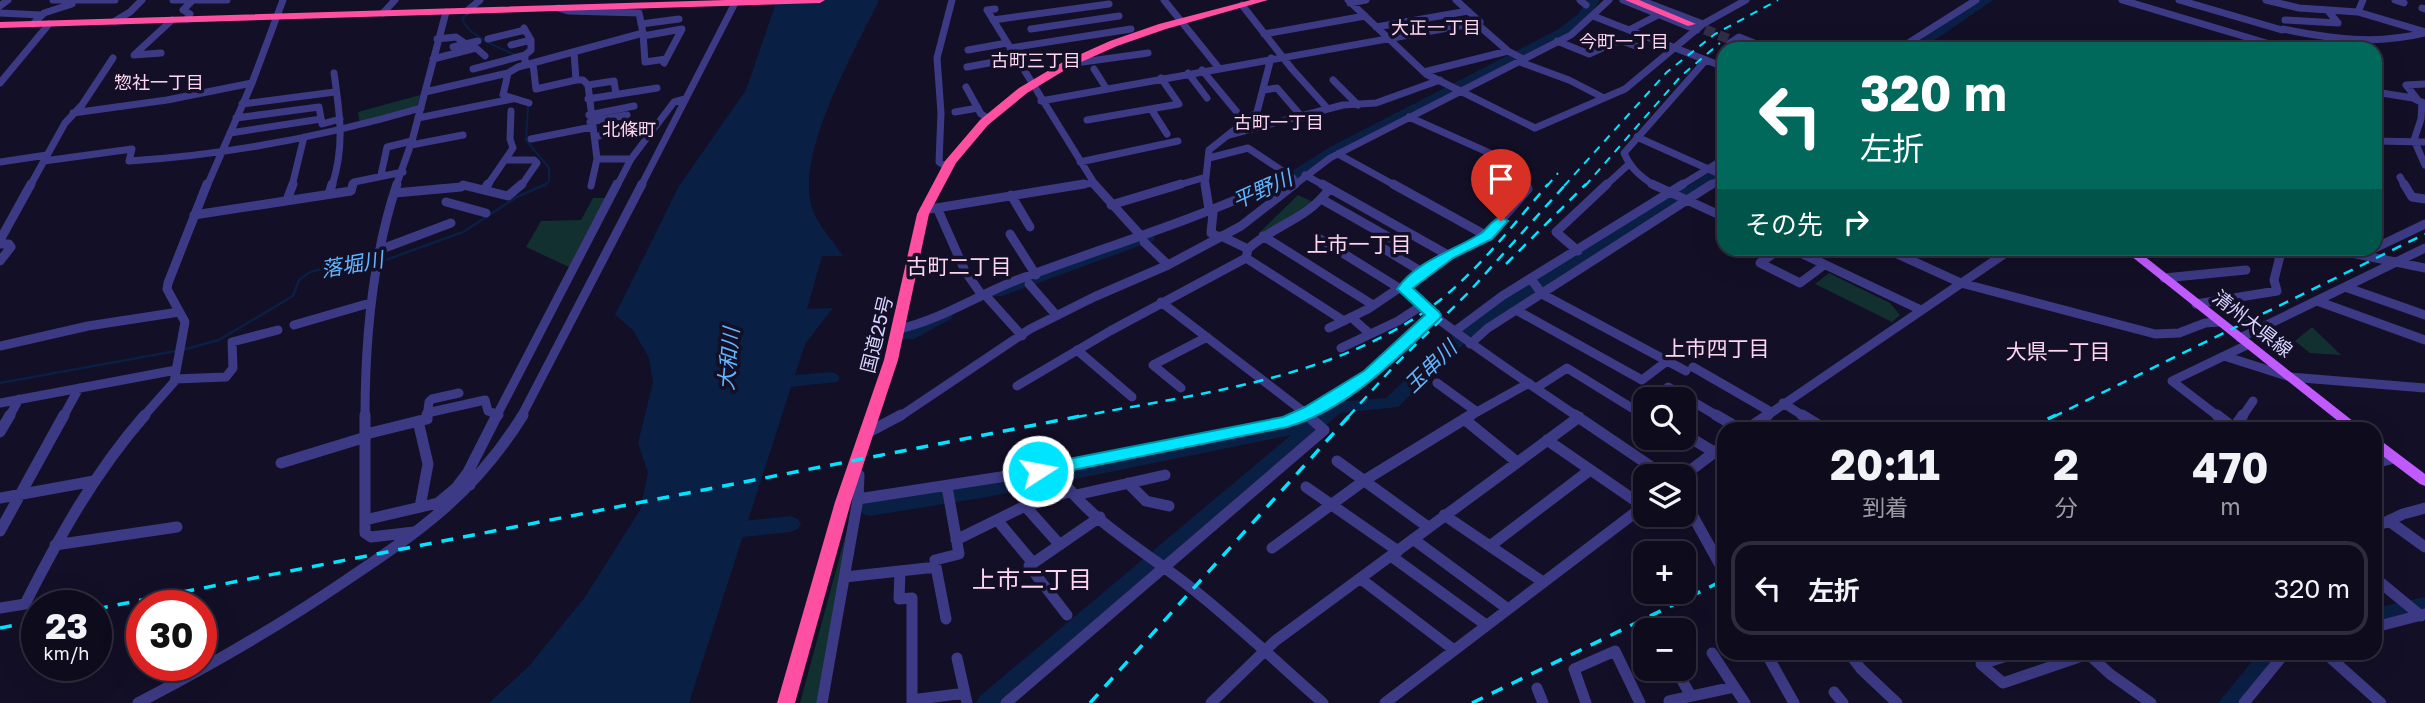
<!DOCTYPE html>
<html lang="ja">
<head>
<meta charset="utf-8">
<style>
	body { margin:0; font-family:"Golos Text","Noto Sans JP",sans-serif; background:#1c1929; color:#f1f3f6; height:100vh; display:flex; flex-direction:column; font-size:26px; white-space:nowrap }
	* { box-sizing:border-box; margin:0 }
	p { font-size:23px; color:#9b9ba3 }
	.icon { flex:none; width:38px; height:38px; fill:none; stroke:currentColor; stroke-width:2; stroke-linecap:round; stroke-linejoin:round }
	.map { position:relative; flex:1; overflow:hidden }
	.panel { position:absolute; left:1717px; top:422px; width:665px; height:238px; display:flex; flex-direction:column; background:#0e0b1c; border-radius:21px; box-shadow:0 7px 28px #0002,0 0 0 2px #2e2b3b }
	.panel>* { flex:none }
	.guide { position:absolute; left:1717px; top:42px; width:665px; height:214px; border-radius:21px; box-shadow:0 7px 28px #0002,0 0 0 2px #2e2b3b; background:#00695c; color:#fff; overflow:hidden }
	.tools { position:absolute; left:1633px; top:387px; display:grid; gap:14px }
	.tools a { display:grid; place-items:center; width:63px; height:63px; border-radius:14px; background:#0e0b1c; box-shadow:0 7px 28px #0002,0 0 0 2px #2e2b3b; font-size:35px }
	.speed { position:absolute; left:21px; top:590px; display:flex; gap:14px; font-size:35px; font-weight:700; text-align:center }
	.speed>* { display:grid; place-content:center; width:91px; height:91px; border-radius:50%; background:#0e0b1c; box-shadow:0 7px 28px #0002,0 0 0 2px #2e2b3b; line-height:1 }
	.speed small { font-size:18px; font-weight:400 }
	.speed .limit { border:10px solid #d22; background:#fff; color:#111 }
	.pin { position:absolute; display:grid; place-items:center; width:60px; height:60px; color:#fff; margin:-72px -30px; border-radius:50% 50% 50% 0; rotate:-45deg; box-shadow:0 0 7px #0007 }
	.pin .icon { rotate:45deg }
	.me { position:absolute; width:77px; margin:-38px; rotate:79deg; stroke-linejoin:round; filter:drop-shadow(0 0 5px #0008) }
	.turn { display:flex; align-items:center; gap:24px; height:147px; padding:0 28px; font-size:32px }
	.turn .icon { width:91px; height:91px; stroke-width:2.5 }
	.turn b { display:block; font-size:49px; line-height:60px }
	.then { display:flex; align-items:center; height:66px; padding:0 28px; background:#0003; gap:14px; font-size:26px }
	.eta { display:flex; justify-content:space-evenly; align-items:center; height:119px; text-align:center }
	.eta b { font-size:42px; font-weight:700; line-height:49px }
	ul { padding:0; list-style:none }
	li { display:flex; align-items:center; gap:21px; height:94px; margin:0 14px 10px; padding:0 14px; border:4px solid #2e2b3b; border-radius:21px }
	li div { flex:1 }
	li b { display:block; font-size:26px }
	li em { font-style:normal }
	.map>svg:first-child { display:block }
	.green { fill:#12302f }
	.water { fill:#0a1f44 }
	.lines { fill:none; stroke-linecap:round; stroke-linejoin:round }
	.stream-far1 { stroke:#0a1f44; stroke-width:2 }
	.stream { stroke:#0a1f44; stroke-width:2.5 }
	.river { fill:#0a1f44; fill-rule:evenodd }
	.highway-tunnel { stroke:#312d47; stroke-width:10; stroke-dasharray:10 5; stroke-linecap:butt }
	.minor-far2 { stroke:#3d3a85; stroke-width:7 }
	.minor-far1 { stroke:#3d3a85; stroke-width:9 }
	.minor { stroke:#3d3a85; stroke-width:11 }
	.major { fill:#c25bff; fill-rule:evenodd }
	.highway { fill:#ff4fa3; fill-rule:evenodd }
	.rail-far2 { stroke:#00e5ff; stroke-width:2; stroke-dasharray:8 7; stroke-linecap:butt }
	.rail-far1 { stroke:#00e5ff; stroke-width:2.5; stroke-dasharray:10 8; stroke-linecap:butt }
	.rail { stroke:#00e5ff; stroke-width:3.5; stroke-dasharray:12 10; stroke-linecap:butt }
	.route { fill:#00e5ff; stroke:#0095a6; stroke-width:2 }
	.labels { text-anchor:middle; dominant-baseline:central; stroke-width:7; stroke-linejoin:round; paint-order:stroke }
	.far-neighbourhood-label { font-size:18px; fill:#ffd6f0; stroke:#130f26 }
	.street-label { font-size:19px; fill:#d9d4ff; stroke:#130f26 }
	.water-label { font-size:21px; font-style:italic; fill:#62b6ff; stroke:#130f26 }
	.neighbourhood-label { font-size:21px; fill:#ffd6f0; stroke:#130f26 }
	.near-neighbourhood-label { font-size:24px; fill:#ffd6f0; stroke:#130f26 }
</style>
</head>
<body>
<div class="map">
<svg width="2425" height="703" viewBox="0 0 2425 703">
	<rect width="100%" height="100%" fill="#130f26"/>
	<path class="green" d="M420,95L417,107L360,125L358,112Z
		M1298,195L1317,204L1263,235L1259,233Z
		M593,198H605L569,267L526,247L541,221L581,220Z
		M1829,273L1890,303L1900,315L1892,322L1815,284Z
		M2312,327L2341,355L2310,353L2295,341Z
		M855,500L817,703H800Z"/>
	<path class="water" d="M777,0H879C855,51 793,156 813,211C819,226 834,242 843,256H822L807,309L833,308L805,344L689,703H489L529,666L585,597L640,510L648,473L638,443L653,382L649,358L633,330L615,315L679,186L746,90Z"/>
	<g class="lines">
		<path class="stream-far1" d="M470,12L462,18C467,36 500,48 516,55
			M528,106L526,140L549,168V181L545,186"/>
		<path class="stream" d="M380,262L463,232L517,197L546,184
			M182,350L219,340L293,296L299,280L310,272L350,262L374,264
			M0,383L176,351"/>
		<path class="river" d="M1588,0H1600L1585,21L1565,36L1340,153L1279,190L1274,191L1267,187L1330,147L1557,30L1577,15Z
			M1979,0H1993L1922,49H1908Z
			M1724,164V174L1524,300L1472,336L1398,407L1340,413L1004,703H976L980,696L1291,435L987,497L870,516L863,514L860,509L863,504L870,502L987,483L1272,428L1313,416L1328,404L1335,402L1386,398L1460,328L1512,292Z
			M1147,233L1153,235L1155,238L1153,241L1002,296H990L988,292L990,288Z
			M945,310L953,315L951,319L914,339H902L899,335L902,331Z
			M831,372L837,374L840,378L837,382L771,389L762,383L771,377Z
			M791,516L798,519L801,524L798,529L791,532L724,539L717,536L714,531L717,526L724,523Z
			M2425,597V613L2375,626V608Z
			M2259,653H2282L2261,686L2245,703H2218Z"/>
		<path class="highway-tunnel" d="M1691,24L1739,43"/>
		<path class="minor-far2" d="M53,0H115
			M173,0H227
			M1164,0L1218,67
			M1348,0L1426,74L1533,127
			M1456,0L1480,22L1476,23L1508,51L1523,59
			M1580,0L1586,5
			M1623,0L1697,30
			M1640,0L1703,24
			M2122,0L2273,45
			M2179,0L2282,30
			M2266,0L2299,8L2358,12L2425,32
			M2395,0L2404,3
			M1350,3L1366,0
			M1242,5L1292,69L1328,109
			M0,6L8,0
			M2422,8L2425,9
			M995,9L987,10L1096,186
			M467,11L480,0
			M2358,12L2363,0
			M0,13L41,15
			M383,13L395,0
			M1593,16L1724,67
			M187,19L190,14L183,10L191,2
			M993,20L1109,4
			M2285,20L2338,23L2329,12
			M115,21L130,12L142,0
			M33,24L44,13L72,4
			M641,24L679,19
			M1376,27L1468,11
			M524,28L531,40V50L525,55V61
			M1031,29L1119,16
			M1631,29L1658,15
			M2283,29C2332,39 2376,45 2425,33
			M643,33L645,62L666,59
			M1264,34L1365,16
			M643,36L682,29L664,63
			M437,39L456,37L466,44
			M488,39L525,30
			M1557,41L1589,54L1620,40L1638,47
			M511,45L531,40
			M453,47L478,41
			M1010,48L1131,29
			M1746,49L1730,43L1739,37L1769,49
			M1899,49L1976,0
			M968,50L1007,43
			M574,52L576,80H583L588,85L597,159H631
			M161,53L134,55L172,20
			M433,59L476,48L485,56
			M1520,62L1569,80L1604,98
			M533,64L536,89L576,80
			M1068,64L1148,53
			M967,67L1016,58
			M473,69L525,55
			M1094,69L1106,88
			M1202,70L1246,123
			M1424,72L1508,51
			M1188,73L1207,98
			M1333,80L1358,105
			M0,83L49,24
			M588,85L614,81L616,94
			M966,87L981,114L988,118
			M1264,90L1277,88L1302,117
			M425,92L508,73
			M2375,92L2413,98L2425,104
			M588,99L657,88
			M2417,99L2406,85L2425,84
			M1041,101L1476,23
			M2422,102L2421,119L2414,140L2425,165
			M529,103L503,95L508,73L518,67L643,33L639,13L569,11L558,8
			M242,104L335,92
			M1151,109L1167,134
			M955,112L978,108
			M73,113L167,100L252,83
			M589,115L634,106
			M1409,117L1512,163L1522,173L1527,186
			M236,118L319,107L322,124L340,119
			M418,118L512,99
			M1087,120L1179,104L1161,78
			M590,122L627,115
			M1535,128L1625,89L1703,24L1746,0
			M230,133L321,119
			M1229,135L1343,105L1376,103L1440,80
			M596,137L632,125
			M1637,137L1724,176
			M531,139L592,127
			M2375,141L2425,142
			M411,145L463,135
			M1338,154L1396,186
			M1209,158L1248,148L1293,178
			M505,160H534L537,163L521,186
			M44,161L132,149L129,161C229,155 325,136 421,108
			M0,162L47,155
			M1080,162L1178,141
			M947,167L939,162L941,113L937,58L952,0
			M381,175L387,147L412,141
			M1305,175L1325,186
			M2400,177L2405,186
			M463,185L467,186
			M30,186L65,123L82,105L113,58
			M207,186L252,83L283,0
			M292,186L304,137
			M332,186C345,145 340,115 334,73
			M353,186L354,182L403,172
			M396,186L412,141L446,12
			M487,186L513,148L510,139L511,111
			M591,186L597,159
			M617,186L631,159L674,102L685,99
			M641,186L735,3
			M1073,186L1093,183
			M1175,186L1206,177
			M1205,186L1209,150L1257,112L1271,58
			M1268,186L1290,176
			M1293,186L1330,158L1571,35L1609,0
			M1605,186L1628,165
			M1655,186C1641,177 1631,169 1624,153L1706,60
			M1680,186L1724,159
			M1710,186L1724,177"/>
		<path class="minor-far1" d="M1094,184L1142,237
			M1205,184L1209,209
			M1322,184L1448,255
			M1393,184L1487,236
			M1652,184L1724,217
			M2404,184L2412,197L2425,199
			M463,185L508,196L522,184
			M484,190L488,184
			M395,193L461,187
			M329,194L332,184
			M1011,195L1030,227
			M287,200L293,184
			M1323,200L1390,238
			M446,202L486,213
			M1111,205L1181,184
			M924,210L1084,184
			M938,210L965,271L981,294
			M1213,213L1211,233L1219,237
			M194,215L351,191L353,184
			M1010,234L1036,275
			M1263,236L1373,305
			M1320,239L1399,288C1410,290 1419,304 1428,311C1476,349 1527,382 1578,417
			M0,240L31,184
			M1144,242L1168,265
			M0,244H9L11,247L0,261
			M1381,247L1422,272
			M1781,248L1760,263L1800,283L1824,265
			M1790,248L1921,310
			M1884,248L1961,283L2155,334L2179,333L2205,323L2219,322
			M2327,248L2425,268
			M2375,248L2425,224
			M1248,249C1274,225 1308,219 1329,189
			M379,250L451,223
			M1578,251L1556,232L1607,184
			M1246,258L1344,321
			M2164,278L2246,270
			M1531,279L1542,294L1686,371
			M1029,284L1056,315
			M2345,287L2425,315
			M1405,289L1422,272L1448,255L1487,236L1528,189L1526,184
			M987,297L1022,336
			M2317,301L2425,340
			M1161,302L1304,412L1296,417
			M2196,304L2277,291L2274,280L2282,248
			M1516,310L1642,380L1667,361
			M1351,317L1370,334
			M294,325L370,303
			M1329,328L1368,309L1399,288
			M899,329C940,320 978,295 1017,280C1102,248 1189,222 1272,184
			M1455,331L1502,296L1683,184
			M2240,338L2425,248
			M1470,344L1488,328L1712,184
			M0,346L88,326L179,312
			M1341,348L1398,321L1421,306
			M1077,350L1132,397
			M2224,356L2290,377L2425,388
			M1693,367L1771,412
			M175,379L226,377L233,368L232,342L278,330
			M1437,383L1477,412
			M1017,386L1110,331L1246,258L1248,249L1221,236
			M1668,387L1719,417
			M1181,388L1153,365L1207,337
			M1536,388L1567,368L1640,413L1645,410
			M0,403L176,370
			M1783,403L1805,417
			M1304,412L1309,417
			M427,413L485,400L488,411L499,415
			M1306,414L1370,374L1434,315
			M9,417L19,399
			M63,417L79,388
			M143,417L174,382L185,322L167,289L168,283L207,184
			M365,417C365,339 372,258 397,184
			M427,417L429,402L432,399L459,393
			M496,417L617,184
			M521,417L642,184
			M899,417L1030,329L1094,297L1168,265L1241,226L1295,184
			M1468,417L1529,383
			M1765,417L2013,248
			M2219,417L2172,381L2249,344
			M2242,417L2253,401"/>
		<path class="minor" d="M365,415V533L371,537L414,532
			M1575,415L1665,476
			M1716,415L1740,429
			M1802,415L1825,429
			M2217,415L2235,429
			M1464,419L1517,462
			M418,421L428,464L420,507
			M2229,428H2234L2243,415
			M1747,429L1768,415
			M0,432L10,415
			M366,434L427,419V415
			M865,434L901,415
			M1684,434L1714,452
			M1547,440L1643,506
			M1337,461L1428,527
			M281,463L366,437
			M2375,463L2394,458
			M1054,468C1086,521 1148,552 1194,590C1239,626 1280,665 1323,703
			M1683,476L1724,445
			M1128,483L1146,501L1169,506
			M470,485L468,472L497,415
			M1306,487L1398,551
			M1076,495L1165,475
			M0,498L94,481
			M858,499L1020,474L1287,422L1299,415
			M1684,500L1724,572
			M1026,507L1060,545
			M1444,515L1543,582
			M365,520L438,503L456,488L468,472
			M998,521L1033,563
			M2389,521L2425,547
			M2375,527L2403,514L2425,508
			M0,531L64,415
			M1413,539L1508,609
			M956,540L1021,508L1071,491
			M55,545L177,527
			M1490,546L1590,470
			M1272,548L1365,480L1471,415
			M1391,556L1486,625
			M936,567L935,560L959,554L947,487
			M900,571L899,599L912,598V703
			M845,577L936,567L946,619
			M2375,578L2421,616
			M1361,579L1454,650
			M0,608L25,604C59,537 95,472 145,415
			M1067,615L1029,566L1100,517
			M2375,627L2425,614
			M1712,653L1745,703
			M1766,653L1794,703
			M1849,653L1861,669L1897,703
			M2017,653L1981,664L2003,683L2088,654
			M2087,653L2110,674L2151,703
			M2325,653L2381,703
			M957,658L967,703
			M1675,668L1691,696
			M1537,688L1543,703
			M1834,692L1843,703
			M912,700L965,693
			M1669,701L1734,687
			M138,703C209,666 279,626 345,581C420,531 474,494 523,415
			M822,703L858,499L859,475L853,470
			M1006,703L1324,430L1307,415
			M1211,703L1275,641L1579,417
			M1385,703L1645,505
			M1586,703L1574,669L1615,651L1640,703
			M2244,703L2285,653"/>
		<path class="major" d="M2121,248H2134L2363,429H2348Z
			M2375,438L2380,440L2425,474V486L2420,484L2375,450Z"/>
		<path class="highway" d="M726,0H825L820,3L0,28V22Z
			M1251,0H1268L1166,29L1117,46L1070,67L1027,93L988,125L956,163L929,214L898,360L851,502L795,703H777L835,502L884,360L917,214L945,161L980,120L1019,88L1063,62L1110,41L1159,24Z
			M1625,0H1639L1696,24L1688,26Z
			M1739,40L1758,47L1759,49H1745L1735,45V41Z"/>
		<path class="rail-far2" d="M1547,186L1558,173
			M1564,186L1667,72L1715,34L1778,0
			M1585,186L1681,76L1720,43"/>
		<path class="rail-far1" d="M1506,264L1586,184
			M1077,417C1200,393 1338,379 1439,301C1480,268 1514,224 1548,184
			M1348,417L1396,364L1468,293L1566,184
			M2053,417L2425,234"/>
		<path class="rail" d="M2028,429L2056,415
			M96,609L1086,415
			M0,628L37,621
			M1090,703L1350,415
			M1472,703L1724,580"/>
	</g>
	<path class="route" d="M1501,217L1508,221L1492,239L1453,258L1413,288L1439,312L1441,315L1439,319C1395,360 1347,410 1287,427L1038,477L1032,475L1029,471L1032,466L1038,465L1283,417L1305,407L1364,371L1425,315L1397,289C1416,261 1453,251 1480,234C1488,229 1491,220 1501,217Z"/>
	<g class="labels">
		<g class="far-neighbourhood-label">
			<text x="1436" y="27">大正一丁目</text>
			<text x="1624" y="41">今町一丁目</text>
			<text x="1036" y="60">古町三丁目</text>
			<text x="159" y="82">惣社一丁目</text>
			<text x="1279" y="122">古町一丁目</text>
			<text x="629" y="129">北條町</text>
		</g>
		<g class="street-label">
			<text transform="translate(2253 323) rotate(38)">清州大県線</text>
			<text transform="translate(876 334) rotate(-76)">国道25号</text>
		</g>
		<g class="water-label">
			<text transform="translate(1262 189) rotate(-24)">平野川</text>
			<text transform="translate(352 264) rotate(-10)">落堀川</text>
			<text transform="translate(728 359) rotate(-85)">大和川</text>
			<text transform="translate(1430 366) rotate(-44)">玉串川</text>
		</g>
		<g class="neighbourhood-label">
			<text x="1359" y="244">上市一丁目</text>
			<text x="959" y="266">古町二丁目</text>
			<text x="1717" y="348">上市四丁目</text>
			<text x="2058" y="351">大県一丁目</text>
		</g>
		<g class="near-neighbourhood-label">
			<text x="1032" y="578">上市二丁目</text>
		</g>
	</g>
</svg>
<div class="tools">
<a><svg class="icon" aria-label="search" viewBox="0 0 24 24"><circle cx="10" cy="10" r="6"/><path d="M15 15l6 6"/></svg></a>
<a><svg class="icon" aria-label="layers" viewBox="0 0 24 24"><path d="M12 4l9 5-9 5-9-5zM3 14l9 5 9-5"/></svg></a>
<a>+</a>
<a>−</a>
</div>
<div class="speed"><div>23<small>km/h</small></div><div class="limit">30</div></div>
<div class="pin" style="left:1501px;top:221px;background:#d93025"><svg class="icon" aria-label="arrive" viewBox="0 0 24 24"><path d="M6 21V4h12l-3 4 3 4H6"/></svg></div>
<svg class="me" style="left:1038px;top:471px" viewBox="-20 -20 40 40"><circle r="17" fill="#00e5ff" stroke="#fff" stroke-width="3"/><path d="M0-11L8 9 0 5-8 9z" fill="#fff"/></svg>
<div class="guide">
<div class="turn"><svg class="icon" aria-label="left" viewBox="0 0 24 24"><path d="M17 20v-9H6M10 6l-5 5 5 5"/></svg><div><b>320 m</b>左折</div></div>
<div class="then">その先<svg class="icon" aria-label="right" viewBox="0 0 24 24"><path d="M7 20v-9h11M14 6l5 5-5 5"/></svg></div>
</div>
<section class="panel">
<div class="eta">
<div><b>20:11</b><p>到着</p></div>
<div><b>2</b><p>分</p></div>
<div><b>470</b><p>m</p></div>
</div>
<ul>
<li><svg class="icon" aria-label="left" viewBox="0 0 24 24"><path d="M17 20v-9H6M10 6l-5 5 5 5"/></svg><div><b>左折</b></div><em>320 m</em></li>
</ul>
</section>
</div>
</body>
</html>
